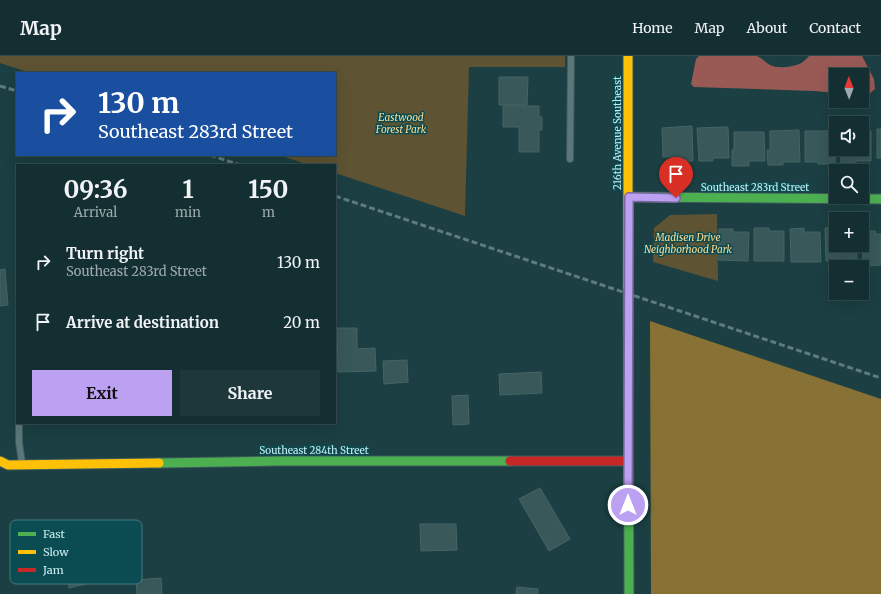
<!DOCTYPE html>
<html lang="en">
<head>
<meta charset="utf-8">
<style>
	body { margin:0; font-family:Merriweather,serif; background:#1d373a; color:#f1f3f6; height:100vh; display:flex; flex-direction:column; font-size:15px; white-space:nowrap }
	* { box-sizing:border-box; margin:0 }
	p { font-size:13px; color:#9da9ac }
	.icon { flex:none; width:22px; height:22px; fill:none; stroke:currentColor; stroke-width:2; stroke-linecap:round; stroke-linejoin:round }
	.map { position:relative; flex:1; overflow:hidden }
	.details { position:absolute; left:16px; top:108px; width:320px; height:260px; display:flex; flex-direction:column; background:#142f32; border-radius:0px; box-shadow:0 4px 16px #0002,0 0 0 1px #334a4d }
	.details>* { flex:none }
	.top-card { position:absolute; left:16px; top:16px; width:320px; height:84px; border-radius:0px; box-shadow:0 4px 16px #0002,0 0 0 1px #334a4d; background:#1a4fa0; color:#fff; overflow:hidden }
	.needle { width:26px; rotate:359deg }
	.fabs { position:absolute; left:829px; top:12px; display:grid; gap:8px }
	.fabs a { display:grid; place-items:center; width:40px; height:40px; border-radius:0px; background:#142f32; box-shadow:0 4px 16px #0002,0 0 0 1px #334a4d; font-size:20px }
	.pin { position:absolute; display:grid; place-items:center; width:34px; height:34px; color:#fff; margin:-41px -17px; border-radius:50% 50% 50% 0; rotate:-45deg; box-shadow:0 0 4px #0007 }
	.pin .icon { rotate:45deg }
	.me { position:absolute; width:44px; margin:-22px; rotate:0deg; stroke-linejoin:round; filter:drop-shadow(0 0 3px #0008) }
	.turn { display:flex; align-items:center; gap:14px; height:84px; padding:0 16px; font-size:18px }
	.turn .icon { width:52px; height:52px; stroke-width:2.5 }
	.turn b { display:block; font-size:28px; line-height:34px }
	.eta { display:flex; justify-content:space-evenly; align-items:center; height:68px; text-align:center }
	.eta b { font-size:24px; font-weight:700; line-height:28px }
	.cta { display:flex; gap:8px; margin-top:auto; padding:8px 16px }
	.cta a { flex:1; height:46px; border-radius:0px; background:#bca0f2; color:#111; font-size:16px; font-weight:700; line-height:46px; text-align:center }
	.cta a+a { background:#1d373a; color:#f1f3f6 }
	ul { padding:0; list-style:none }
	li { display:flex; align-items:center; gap:12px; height:60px; padding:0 16px }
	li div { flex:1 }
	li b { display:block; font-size:15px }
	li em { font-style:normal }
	header { display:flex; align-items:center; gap:24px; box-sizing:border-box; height:56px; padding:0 20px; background:#142f32; border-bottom:1px solid #334a4d }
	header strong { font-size:19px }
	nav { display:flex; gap:22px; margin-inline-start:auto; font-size:14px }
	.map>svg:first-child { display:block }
	.green { fill:#5e5332 }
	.forest { fill:#877135 }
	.water { fill:#995a56 }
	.building { fill:#385859; stroke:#466564 }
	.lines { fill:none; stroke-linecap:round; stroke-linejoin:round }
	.lane-casing { stroke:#3e5a5c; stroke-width:8 }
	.fast-casing { stroke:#3e5a5c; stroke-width:11 }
	.slow-casing { stroke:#3e5a5c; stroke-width:11 }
	.jam-casing { stroke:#3e5a5c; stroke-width:11 }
	.lane { stroke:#5b777a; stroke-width:6 }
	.fast { stroke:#4caf50; stroke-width:9 }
	.slow { stroke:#ffc107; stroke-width:9 }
	.jam { stroke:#c62828; stroke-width:9 }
	.rail { stroke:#607b7e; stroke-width:3; stroke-dasharray:6 3; stroke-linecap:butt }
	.route-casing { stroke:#7a689d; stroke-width:10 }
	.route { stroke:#bca0f2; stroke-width:7 }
	.labels { text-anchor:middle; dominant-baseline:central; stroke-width:3; stroke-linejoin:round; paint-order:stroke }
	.park-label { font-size:10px; font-style:italic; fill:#ffdb91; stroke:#0b4c52 }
	.street-label { font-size:10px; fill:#c9edf1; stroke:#0b4c52 }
	.key { fill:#0b4c52; stroke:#447c82; stroke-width:1 }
	.key-label { font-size:11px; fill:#c9edf1 }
</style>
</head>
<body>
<header>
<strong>Map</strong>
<nav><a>Home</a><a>Map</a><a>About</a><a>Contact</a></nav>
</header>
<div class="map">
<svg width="881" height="538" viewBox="0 0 881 538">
	<rect width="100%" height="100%" fill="#1b3f42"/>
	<path class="green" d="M0,0H565V11H469L465,160L335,117V109H309L279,99H335V17H31L0,7Z
		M717,158L718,225L653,206L654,172L670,159Z"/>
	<path class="forest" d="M650,265L881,343V538H651Z"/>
	<path class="water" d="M699,0H757C762,2 765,6 770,9C777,13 792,11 799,8C803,7 806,3 809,0H862L874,23L875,33L869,38L862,39V19H836V37L815,35L694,31L691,28L696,3Z"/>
	<path class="building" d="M499,21H528L527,49H499Z
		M503,50H539V61H542V74H539V96H519V71H503Z
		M692,70L693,105L676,106V101H663L662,72Z
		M728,71L729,102H713V105H699L697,72Z
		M877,73H881V102H877Z
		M799,74L800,106H783V109H768L767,94H770V75Z
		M805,75H832V91H835V108H818V106H805Z
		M862,75H871V105H856V109H841V93H862Z
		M734,76H764L765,105H749V110H732V94H734Z
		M836,171V189H856L857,203L826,205L825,172Z
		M754,172H769V175H784V205H754Z
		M804,172V176H820L821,206H791L790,173Z
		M719,173H733V176H749L748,205L718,204Z
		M862,175H875L876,178H881V209L863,210Z
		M5,213L8,249L0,250V214Z
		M337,272H357V293L375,292L376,315L338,316Z
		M407,304L408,326L384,328L383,305Z
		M541,316L542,337L500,339L499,318Z
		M468,339L469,368L453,369L452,340Z
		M540,432L570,483L549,495L519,443Z
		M420,468H456L457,494L421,495Z
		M93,492L98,514L88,516L90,527L69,532L62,499Z
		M161,522L162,538H137L136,524Z
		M517,531L538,533V538H516Z"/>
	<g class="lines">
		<defs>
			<path id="lane" d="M570,103L571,0
				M19,367V386L22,407"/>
			<path id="fast" d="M629,141L881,143
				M628,231L629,538
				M159,407L279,405H510"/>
			<path id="slow" d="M628,0V231
				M0,405L8,409L159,407"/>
			<path id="jam" d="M510,405H628"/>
		</defs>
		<use href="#lane" class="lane-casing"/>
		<use href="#fast" class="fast-casing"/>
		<use href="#slow" class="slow-casing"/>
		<use href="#jam" class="jam-casing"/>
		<use href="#lane" class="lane"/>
		<use href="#fast" class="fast"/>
		<use href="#slow" class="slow"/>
		<use href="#jam" class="jam"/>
		<path class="rail" d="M0,30L17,35
			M210,99L240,109
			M335,140L881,322"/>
	</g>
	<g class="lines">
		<defs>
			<path id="route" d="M628,449L629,141L676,142"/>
		</defs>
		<use href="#route" class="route-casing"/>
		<use href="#route" class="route"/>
	</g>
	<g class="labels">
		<g class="park-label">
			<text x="401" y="61">Eastwood<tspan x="401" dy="12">Forest Park</tspan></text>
			<text x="688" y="181">Madisen Drive<tspan x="688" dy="12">Neighborhood Park</tspan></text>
		</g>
		<g class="street-label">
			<text transform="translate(617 77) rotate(-90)">216th Avenue Southeast</text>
			<text x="755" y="131">Southeast 283rd Street</text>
			<text x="314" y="394">Southeast 284th Street</text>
		</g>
	</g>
	<rect x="10" y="464" width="132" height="64" rx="6" class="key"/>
	<rect x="18" y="476" width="18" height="4" fill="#4caf50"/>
	<rect x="18" y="494" width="18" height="4" fill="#ffc107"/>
	<rect x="18" y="512" width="18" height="4" fill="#c62828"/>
	<g class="key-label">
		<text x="43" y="482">Fast</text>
		<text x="43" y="500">Slow</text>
		<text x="43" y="518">Jam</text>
	</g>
</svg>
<div class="fabs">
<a><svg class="needle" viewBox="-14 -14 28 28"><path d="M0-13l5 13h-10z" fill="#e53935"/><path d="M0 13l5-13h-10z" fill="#9da9ac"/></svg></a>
<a><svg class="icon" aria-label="sound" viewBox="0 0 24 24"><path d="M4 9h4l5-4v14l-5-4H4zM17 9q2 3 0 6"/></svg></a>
<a><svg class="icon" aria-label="search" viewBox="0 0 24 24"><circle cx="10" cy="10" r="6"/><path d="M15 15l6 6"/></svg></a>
<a>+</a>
<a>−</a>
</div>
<div class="pin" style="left:676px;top:142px;background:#d93025"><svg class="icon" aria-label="arrive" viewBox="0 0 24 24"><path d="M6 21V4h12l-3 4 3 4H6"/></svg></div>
<svg class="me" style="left:628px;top:449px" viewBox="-20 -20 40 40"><circle r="17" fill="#bca0f2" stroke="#fff" stroke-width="3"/><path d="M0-11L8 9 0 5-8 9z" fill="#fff"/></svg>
<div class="top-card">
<div class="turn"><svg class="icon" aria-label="right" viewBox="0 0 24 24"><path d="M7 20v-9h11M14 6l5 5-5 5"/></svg><div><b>130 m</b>Southeast 283rd Street</div></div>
</div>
<section class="details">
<div class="eta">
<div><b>09:36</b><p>Arrival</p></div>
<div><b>1</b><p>min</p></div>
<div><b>150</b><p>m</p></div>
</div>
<ul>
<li><svg class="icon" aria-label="right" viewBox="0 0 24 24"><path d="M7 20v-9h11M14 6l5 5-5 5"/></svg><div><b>Turn right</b><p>Southeast 283rd Street</p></div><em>130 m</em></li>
<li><svg class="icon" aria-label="arrive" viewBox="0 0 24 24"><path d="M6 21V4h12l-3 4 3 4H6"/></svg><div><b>Arrive at destination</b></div><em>20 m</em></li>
</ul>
<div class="cta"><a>Exit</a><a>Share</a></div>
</section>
</div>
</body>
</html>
